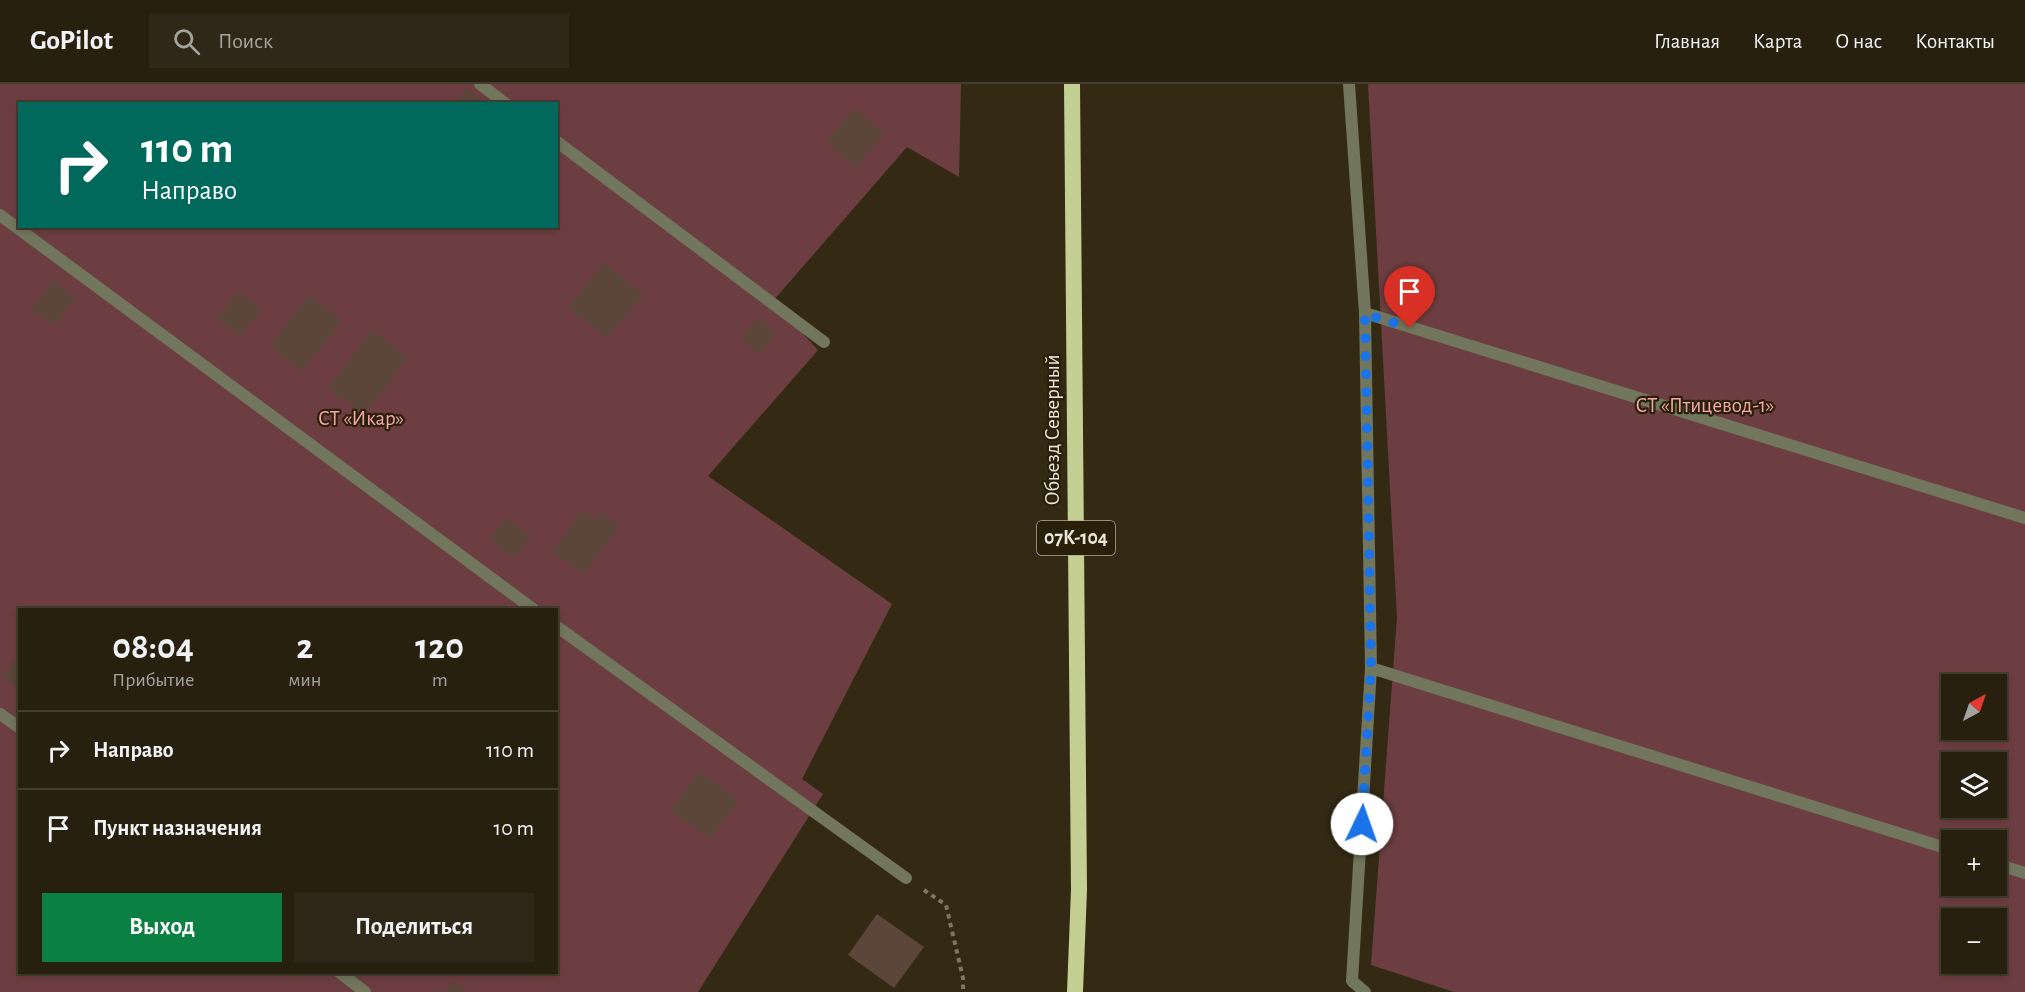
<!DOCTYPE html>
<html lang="ru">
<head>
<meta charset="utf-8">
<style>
	body { margin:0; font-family:"Alegreya Sans",sans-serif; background:#2f2818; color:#f1f3f6; height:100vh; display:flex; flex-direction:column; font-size:22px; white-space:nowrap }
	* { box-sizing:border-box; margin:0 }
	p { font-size:20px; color:#a4a39e }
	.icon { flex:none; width:33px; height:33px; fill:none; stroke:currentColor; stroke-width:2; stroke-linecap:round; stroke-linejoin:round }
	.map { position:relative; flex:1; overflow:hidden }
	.panel { position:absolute; left:18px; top:524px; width:540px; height:366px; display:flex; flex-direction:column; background:#27200f; border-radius:0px; box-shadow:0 3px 9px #0003,0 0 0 2px #433e2f }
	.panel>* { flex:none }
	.banner { position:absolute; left:18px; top:18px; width:540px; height:126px; border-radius:0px; box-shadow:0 3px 9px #0003,0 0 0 2px #433e2f; background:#00695c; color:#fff; overflow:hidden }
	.needle { width:39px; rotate:40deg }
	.buttons { position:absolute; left:1941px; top:590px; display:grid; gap:12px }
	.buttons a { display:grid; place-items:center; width:66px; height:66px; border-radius:0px; background:#27200f; box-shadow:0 3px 9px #0003,0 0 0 2px #433e2f; font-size:30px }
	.pin { position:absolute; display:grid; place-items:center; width:51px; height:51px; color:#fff; margin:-62px -26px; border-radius:50% 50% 50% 0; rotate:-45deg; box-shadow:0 0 6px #0007 }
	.pin .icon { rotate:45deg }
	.me { position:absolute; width:66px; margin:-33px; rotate:3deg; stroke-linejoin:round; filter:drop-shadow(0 0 4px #0008) }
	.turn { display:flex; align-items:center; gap:21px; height:126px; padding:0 24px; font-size:27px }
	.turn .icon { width:78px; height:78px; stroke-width:2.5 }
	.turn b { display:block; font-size:42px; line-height:51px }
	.eta { display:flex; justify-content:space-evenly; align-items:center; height:102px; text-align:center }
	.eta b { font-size:36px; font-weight:600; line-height:42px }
	.action { display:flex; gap:12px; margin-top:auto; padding:12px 24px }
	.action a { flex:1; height:69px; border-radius:0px; background:#0b8043; color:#fff; font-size:24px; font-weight:600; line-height:69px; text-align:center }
	.action a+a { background:#2f2818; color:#f1f3f6 }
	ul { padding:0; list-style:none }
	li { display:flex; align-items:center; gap:18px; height:78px; padding:0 24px; border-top:2px solid #433e2f }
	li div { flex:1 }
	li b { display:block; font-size:22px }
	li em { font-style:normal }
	header { display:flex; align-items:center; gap:36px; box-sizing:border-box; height:84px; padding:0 30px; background:#27200f; border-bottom:2px solid #433e2f }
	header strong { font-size:28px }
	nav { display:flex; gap:33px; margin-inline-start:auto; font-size:21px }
	.search { width:420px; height:54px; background:#2f2818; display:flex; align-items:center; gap:15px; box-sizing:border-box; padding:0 21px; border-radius:0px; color:#a4a39e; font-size:22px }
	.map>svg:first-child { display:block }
	.green { fill:#6d3e41; fill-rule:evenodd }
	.building { fill:#5c4539 }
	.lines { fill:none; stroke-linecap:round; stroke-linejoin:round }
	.path { stroke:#7e7563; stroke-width:4; stroke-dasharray:4.5 4.5; stroke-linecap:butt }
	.service { stroke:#71765c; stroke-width:12 }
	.minor { stroke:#71765c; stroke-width:12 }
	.trunk { stroke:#c4d093; stroke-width:16 }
	.route { stroke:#1a73e8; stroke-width:10; stroke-dasharray:0 18 }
	.labels { text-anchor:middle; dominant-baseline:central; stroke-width:4.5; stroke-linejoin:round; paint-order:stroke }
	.shield { fill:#2a200a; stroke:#b2aa9a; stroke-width:1.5 }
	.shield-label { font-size:20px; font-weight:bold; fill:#ece5d8 }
	.park-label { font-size:21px; fill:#f5a6aa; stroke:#2a200a }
	.street-label { font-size:21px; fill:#ece5d8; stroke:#2a200a }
</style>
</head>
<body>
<header>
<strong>GoPilot</strong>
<div class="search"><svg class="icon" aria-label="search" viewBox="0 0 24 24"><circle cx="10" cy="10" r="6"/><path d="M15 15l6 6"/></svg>Поиск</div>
<nav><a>Главная</a><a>Карта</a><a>О нас</a><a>Контакты</a></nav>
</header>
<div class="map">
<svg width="2025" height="908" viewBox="0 0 2025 908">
	<rect width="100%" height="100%" fill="#342a14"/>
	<path class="green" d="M0,0H961L959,93L907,63L773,217L818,266L708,392L892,520L802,695L823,710L698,908H0ZM20,20H556V142H20ZM20,525H556V888H20Z
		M1368,0H2025V908H1454L1371,881L1397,533ZM1952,600H1996V645H1952ZM1952,678H1996V723H1952ZM1952,756H1996V801H1952ZM1952,834H1996V879H1952Z"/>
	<path class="building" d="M467,4L486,20H455Z
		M855,24L885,49L856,84L826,58Z
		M604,178L643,211L607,254L568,223Z
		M53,196L76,213L54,241L31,225Z
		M238,207L262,225L241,252L217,234Z
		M309,211L342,236L303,287L270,262Z
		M758,234L777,249L760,270L741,255Z
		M372,246L408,273L365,331L328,304Z
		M582,427L595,436L601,428L620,442L584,491L552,467Z
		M506,433L531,452L514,474L489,455Z
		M20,570V607L2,592Z
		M699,687L739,716L710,755L671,727Z
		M877,830L924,863L894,904L848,871Z
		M453,898L467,908H445Z"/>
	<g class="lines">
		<path class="path" d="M924,806L946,821L963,894V908"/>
		<path class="service" d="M480,0L506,20
			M556,57L824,258
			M0,131L533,525
			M556,542L906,794
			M0,630L20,644
			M339,888L365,908"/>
		<path class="minor" d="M1349,0L1365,229L1371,584L1352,897L1365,908
			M1365,229L2025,434
			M1371,584L1952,766
			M1996,780L2025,789"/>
		<path class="trunk" d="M1072,0L1079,806L1075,908"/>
	</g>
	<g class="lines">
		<path class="route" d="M1362,740L1371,584L1365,230L1410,244"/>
	</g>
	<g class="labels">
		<rect class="shield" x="1037" y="437" width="78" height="34" rx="4.5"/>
		<g class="shield-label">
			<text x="1076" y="454">07К-104</text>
		</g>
		<g class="park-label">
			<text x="1705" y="321">СТ «Птицевод-1»</text>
			<text x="361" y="334">СТ «Икар»</text>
		</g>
		<g class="street-label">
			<text transform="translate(1052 346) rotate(-90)">Обьезд Северный</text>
		</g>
	</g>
</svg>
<div class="buttons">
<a><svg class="needle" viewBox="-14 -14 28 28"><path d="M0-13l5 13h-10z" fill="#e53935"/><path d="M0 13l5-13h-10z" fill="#a4a39e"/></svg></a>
<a><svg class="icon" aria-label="layers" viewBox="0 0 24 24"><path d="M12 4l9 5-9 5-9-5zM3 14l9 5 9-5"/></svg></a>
<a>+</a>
<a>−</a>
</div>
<div class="pin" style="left:1410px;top:244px;background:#d93025"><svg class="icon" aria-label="arrive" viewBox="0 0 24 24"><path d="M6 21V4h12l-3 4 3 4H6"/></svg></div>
<svg class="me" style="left:1362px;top:740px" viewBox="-20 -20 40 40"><circle r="19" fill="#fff"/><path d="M0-13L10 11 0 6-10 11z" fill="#1a73e8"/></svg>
<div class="banner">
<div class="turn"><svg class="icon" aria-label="right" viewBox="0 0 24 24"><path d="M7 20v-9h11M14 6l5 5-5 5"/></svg><div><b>110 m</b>Направо</div></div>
</div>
<section class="panel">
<div class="eta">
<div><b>08:04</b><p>Прибытие</p></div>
<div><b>2</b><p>мин</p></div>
<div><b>120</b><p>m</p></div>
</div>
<ul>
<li><svg class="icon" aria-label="right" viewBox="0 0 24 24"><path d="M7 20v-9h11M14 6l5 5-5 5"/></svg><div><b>Направо</b></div><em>110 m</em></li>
<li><svg class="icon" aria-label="arrive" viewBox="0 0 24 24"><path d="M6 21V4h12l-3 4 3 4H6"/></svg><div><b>Пункт назначения</b></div><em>10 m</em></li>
</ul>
<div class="action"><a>Выход</a><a>Поделиться</a></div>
</section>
</div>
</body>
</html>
